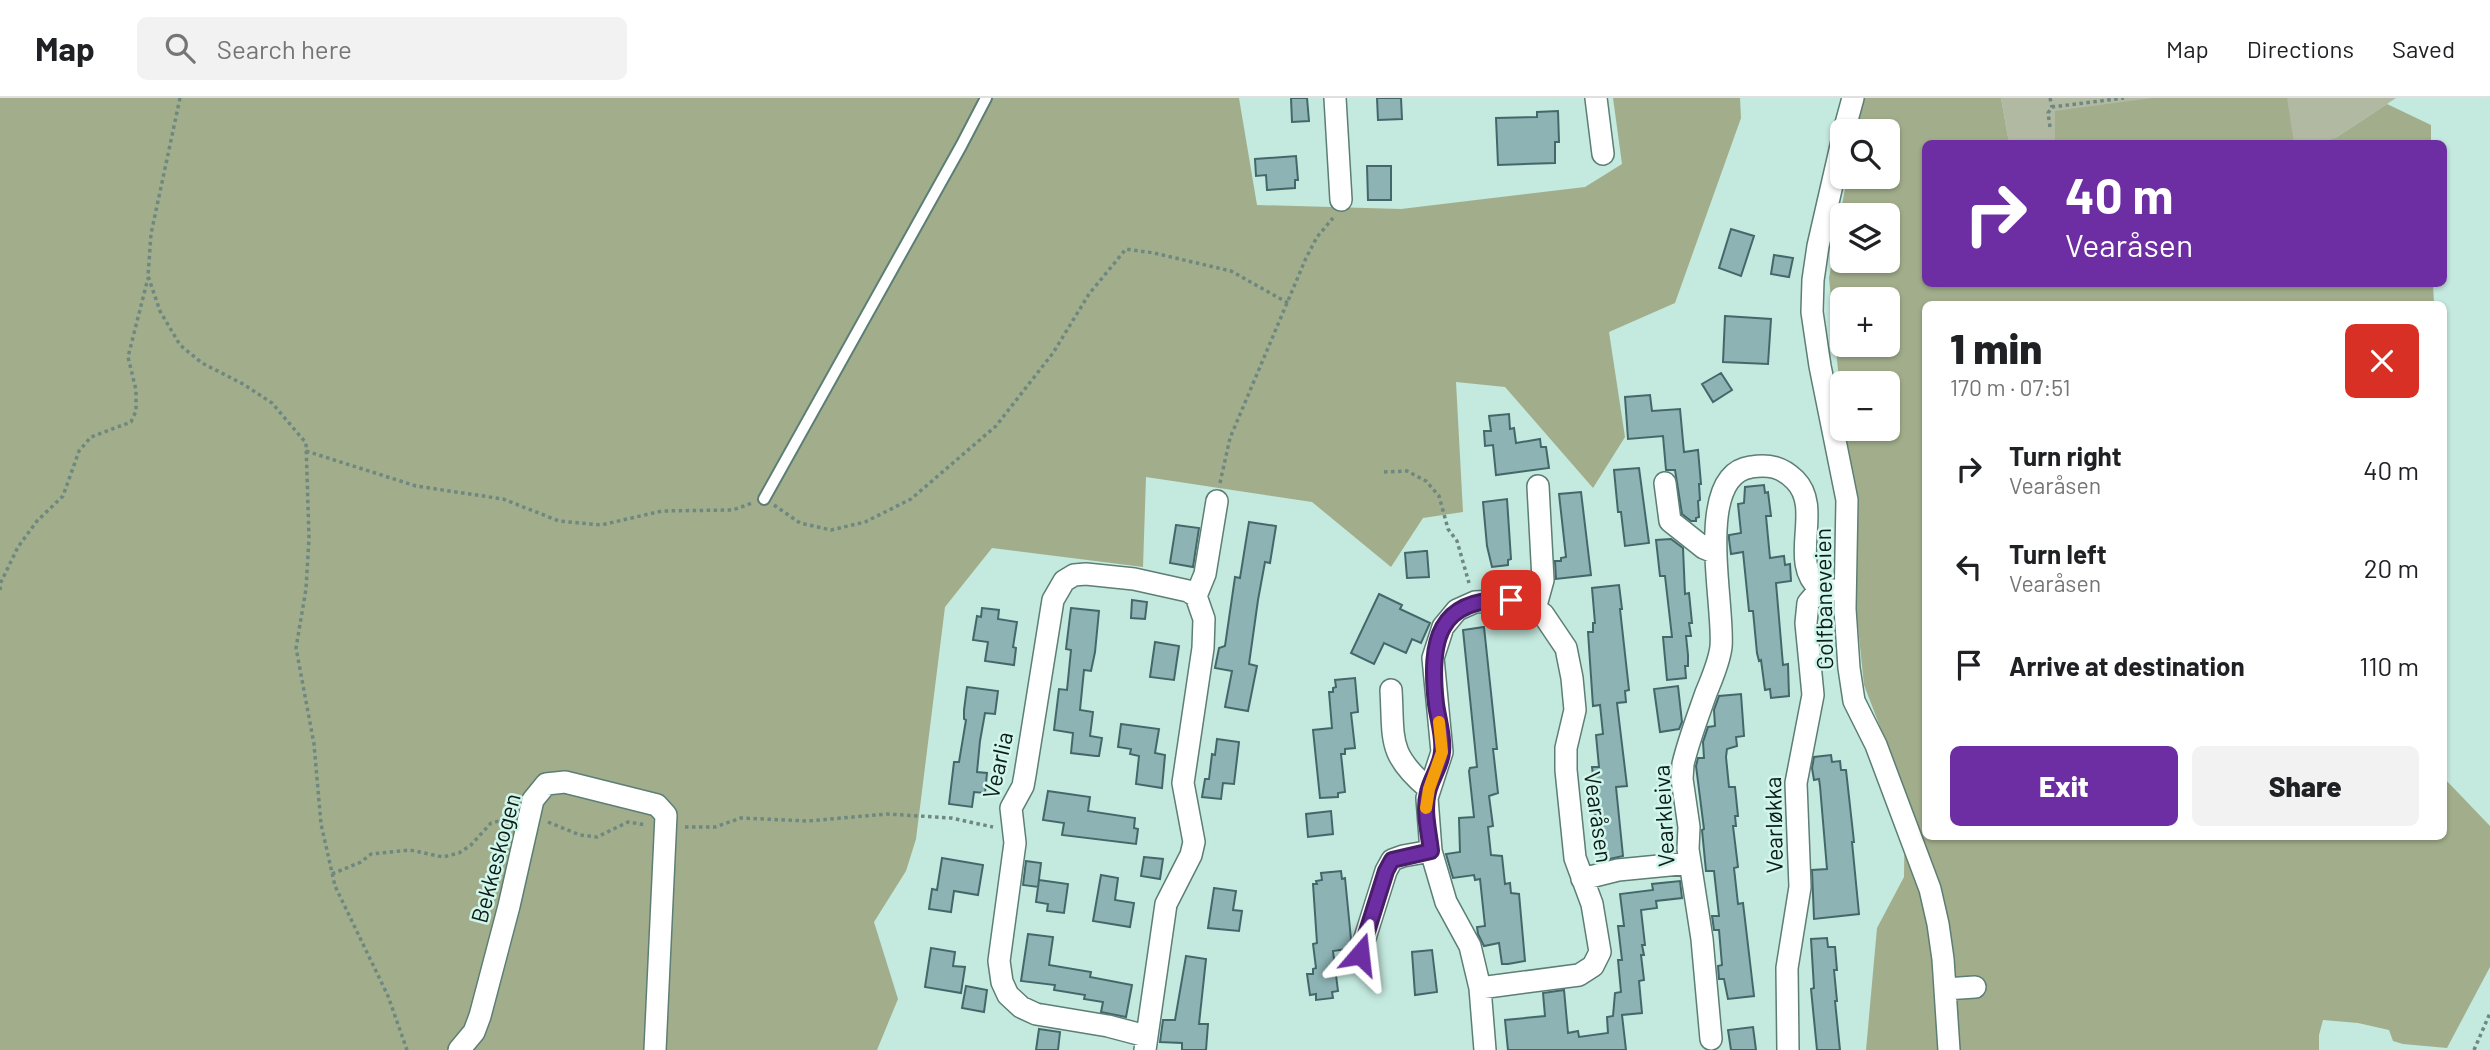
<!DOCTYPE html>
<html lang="en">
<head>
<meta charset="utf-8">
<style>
	body { margin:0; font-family:Barlow,sans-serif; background:#f2f2f2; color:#202124; height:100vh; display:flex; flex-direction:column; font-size:26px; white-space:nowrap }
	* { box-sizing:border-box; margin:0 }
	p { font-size:23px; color:#757577 }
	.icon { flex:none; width:38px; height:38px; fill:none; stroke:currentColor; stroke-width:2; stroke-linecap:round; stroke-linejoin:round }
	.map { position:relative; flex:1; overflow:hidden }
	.panel { position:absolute; left:1922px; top:203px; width:525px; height:539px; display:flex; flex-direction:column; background:#fff; border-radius:10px; box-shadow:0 2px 5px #0004 }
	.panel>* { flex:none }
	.top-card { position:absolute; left:1922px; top:42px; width:525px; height:147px; border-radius:10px; box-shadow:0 2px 5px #0004; background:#6e2ea3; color:#fff; overflow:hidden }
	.controls { position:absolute; left:1830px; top:21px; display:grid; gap:14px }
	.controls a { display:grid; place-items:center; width:70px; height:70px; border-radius:10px; background:#fff; box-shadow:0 2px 5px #0004; font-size:35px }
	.pin { position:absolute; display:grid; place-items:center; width:60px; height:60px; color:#fff; margin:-30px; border-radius:14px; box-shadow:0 4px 10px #0006 }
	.me { position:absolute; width:77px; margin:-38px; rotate:17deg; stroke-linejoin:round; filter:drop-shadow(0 0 5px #0008) }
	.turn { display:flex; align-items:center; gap:24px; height:147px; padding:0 28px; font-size:32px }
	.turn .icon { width:91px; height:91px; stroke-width:2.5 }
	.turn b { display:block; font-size:49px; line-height:60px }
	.round { display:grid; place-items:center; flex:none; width:74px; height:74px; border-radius:10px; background:#f2f2f2 }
	.head { display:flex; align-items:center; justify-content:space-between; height:119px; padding:0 28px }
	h1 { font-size:42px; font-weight:800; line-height:52px }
	.primary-button { display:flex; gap:14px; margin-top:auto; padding:14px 28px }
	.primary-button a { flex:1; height:80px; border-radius:10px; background:#6e2ea3; color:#fff; font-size:28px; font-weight:800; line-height:80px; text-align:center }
	.primary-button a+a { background:#f2f2f2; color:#202124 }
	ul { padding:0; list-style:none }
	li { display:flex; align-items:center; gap:21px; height:98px; padding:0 28px }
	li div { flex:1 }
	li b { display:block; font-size:26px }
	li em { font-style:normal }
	header { display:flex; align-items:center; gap:42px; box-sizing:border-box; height:98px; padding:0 35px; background:#fff; border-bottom:2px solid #e0e0e0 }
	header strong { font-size:33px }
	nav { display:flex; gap:38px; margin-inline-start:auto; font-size:24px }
	.search { width:490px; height:63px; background:#f2f2f2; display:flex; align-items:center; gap:18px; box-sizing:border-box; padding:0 24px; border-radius:10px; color:#757577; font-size:26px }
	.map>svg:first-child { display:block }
	.green { fill:#b1b9a3 }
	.forest { fill:#a2ae8b; fill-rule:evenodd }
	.building { fill:#8db3b5; stroke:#44686a; stroke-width:2 }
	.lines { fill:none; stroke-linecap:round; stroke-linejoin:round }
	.service-casing { stroke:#5c7e74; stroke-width:14 }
	.minor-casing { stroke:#5c7e74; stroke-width:24 }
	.path { stroke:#6e8880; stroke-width:3.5; stroke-dasharray:3.5 3.5; stroke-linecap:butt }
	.service { stroke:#fff; stroke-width:10 }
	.minor { stroke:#fff; stroke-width:21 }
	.route-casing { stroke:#481e6a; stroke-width:18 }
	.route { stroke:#6e2ea3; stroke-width:12 }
	.slow { stroke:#f59e0b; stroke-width:12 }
	.labels { text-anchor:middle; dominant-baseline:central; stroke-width:5; stroke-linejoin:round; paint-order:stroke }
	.street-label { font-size:23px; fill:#0d1b17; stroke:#d1f6eb }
</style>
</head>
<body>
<header>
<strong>Map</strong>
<div class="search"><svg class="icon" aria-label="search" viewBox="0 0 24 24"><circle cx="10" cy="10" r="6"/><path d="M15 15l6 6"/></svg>Search here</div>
<nav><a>Map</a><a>Directions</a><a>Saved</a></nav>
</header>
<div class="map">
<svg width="2490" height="952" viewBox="0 0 2490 952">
	<rect width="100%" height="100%" fill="#c4e9de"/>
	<path class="green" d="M2001,0H2396L2337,39L2322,46L2009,45Z"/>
	<path class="forest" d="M0,0H1239L1257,107L1401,111L1585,89L1622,66L1613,0H1740L1741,20L1675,205L1609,234L1625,339L1593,390L1505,289L1456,284L1463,414L1423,420L1391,469L1312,404L1146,379L1143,469L992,450L945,509L916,741L906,773L874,824L898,901L877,952H0Z
		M1861,0H2001L2009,45L1925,46V186H2433L2434,206H1925V738H2443V679L2490,728V869L2447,950L2403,946L2393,943L2389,932L2358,925L2323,922L2319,937V952H1866L1877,830L1904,779L1905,694L1864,587L1854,490L1843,331H1888V285H1843V323L1829,180L1847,79H1888V33H1855ZM1843,117H1888V163H1843ZM1843,201H1888V247H1843Z
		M2152,0H2287L2294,45H2055V13Z
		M2387,6L2431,27V45H2322L2337,39Z"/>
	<path class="building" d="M1291,0H1307L1309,23L1292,24Z
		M1377,0H1401L1402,21L1378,22Z
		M1558,13L1559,44H1555V65L1498,67L1496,20L1537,19V14Z
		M1296,58L1298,82H1295V90L1267,92L1266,77L1256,78L1255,61Z
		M1367,68H1391V102H1368Z
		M1731,131L1754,138L1741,178L1719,170Z
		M1774,157L1793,160L1789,179L1771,176Z
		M1725,218L1771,221L1768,266L1723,264Z
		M1721,275L1732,292L1713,304L1702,286Z
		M1650,297L1652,313L1680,311L1684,354L1698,352L1701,386H1699L1700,402L1698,403L1699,419L1696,420V423H1691L1682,416L1675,372H1666L1663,338L1628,341L1625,299Z
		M1509,316L1510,331L1514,330L1516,345L1540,341L1541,349H1546L1549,370L1496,377L1493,347L1485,348L1484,333H1491L1489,318Z
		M1639,370L1649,445L1625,448L1621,414H1618L1614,372Z
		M1764,387L1765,395L1768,394L1771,418H1766L1770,460L1784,458L1785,467L1790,466L1791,483L1776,485L1783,567L1788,566L1789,598L1771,600L1770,591L1765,592L1761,562L1759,563L1757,555L1753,513H1749L1743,454L1731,456L1729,441V437L1741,435L1738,406L1744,405L1745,389Z
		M1581,394L1591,477L1556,481L1555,463H1561V460L1566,459L1559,396Z
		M1507,401L1511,461L1508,462V467L1492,469L1487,448L1483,404Z
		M1249,424L1276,428L1270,465L1265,464L1258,502L1249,566L1257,568L1248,613L1225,609L1232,573L1215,570L1219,550L1225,548L1235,479L1240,480Z
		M1176,427L1199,430L1193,469L1170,465Z
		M1671,441L1683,450L1685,496L1689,495L1692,525H1689L1691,538H1686L1688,557V568H1685L1686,580L1667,582L1663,539H1672L1665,478H1660L1656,442Z
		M1425,453H1427L1429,479L1407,480L1405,455Z
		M1619,487L1622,511H1620L1629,592L1625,593L1626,604L1617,605L1627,688L1616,689L1623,758L1601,763L1593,703H1596L1592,669H1599L1596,637L1603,636L1600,607L1593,608L1588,534H1593V525H1595L1592,490Z
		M1379,496L1402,507L1400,511L1430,525L1421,545L1412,541L1406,555L1384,545L1374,566L1351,555Z
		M1132,502L1147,504L1145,521L1131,520Z
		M982,510L999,512L998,521L1017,524L1013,549L1016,550L1014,567L985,563L988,544L973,542L977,518L981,519Z
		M1071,510L1099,513L1095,554L1091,573L1084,572L1080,612L1093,614L1090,638L1102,640L1099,658H1096L1071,655L1073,635L1054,632L1059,591L1067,592L1071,552L1066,551Z
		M1484,529L1497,651H1493L1498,695L1489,698L1493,728L1488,729L1491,757L1502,758L1505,786L1510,785L1511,795L1519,796L1525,863L1508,866H1502L1499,845L1484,848L1478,836L1477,829L1485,828L1480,781L1475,782L1474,777L1453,780L1446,756L1460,754L1459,720L1474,719L1469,673L1470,670L1477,669L1463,532Z
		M1155,544L1179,548L1174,582L1150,579Z
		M1355,580L1358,614L1351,615L1355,650L1345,651V656H1341L1345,694L1338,695V699L1320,700L1313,632L1332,630L1329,594H1333V590L1336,589L1335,582Z
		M1678,588L1682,624L1679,631L1660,634L1654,591Z
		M967,589L998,593L995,616L985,615L980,643L977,674L987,675L985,695L974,694L972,709L949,706L954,664H959L966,622L964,621V612Z
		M1741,596L1744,638L1736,639L1737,648L1727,651L1726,659L1729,689H1735L1738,718H1735L1736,728H1733L1738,769L1734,770L1738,806L1743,805L1754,898L1728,901L1724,881H1719L1718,868L1722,867L1719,832H1714L1712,818H1719L1714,773H1706L1702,732L1704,731L1696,668L1698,660H1704L1703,644L1708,629L1715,628L1714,612L1719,598Z
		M1121,626L1159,631L1155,655L1165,657L1162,690L1136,686L1139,658L1130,656L1131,651L1118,649Z
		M1217,641L1239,644L1234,686L1223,685L1221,701L1202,699L1205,681H1209L1212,656L1215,657Z
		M1831,657L1832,664L1840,663L1841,672H1846L1854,744H1852L1859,816L1814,821L1812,772L1827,771L1820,688L1819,681L1814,682L1812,670L1814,659Z
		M1048,693L1090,699L1088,713L1135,720L1134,730L1138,731L1136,746L1062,737L1064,725L1043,722Z
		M1331,713L1333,736L1308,739L1306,716Z
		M1144,759L1163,761L1160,781L1141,778Z
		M942,760L983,767L978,797L954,793L951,814L929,811L932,791L937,792Z
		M1026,763L1041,765L1038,789L1023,787Z
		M1341,773L1342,781L1345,780L1351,841L1349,846L1347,847V851L1333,853L1338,893L1332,894L1333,900L1316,902V896L1310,897L1307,876H1313V871L1316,870L1313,846L1317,845L1313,786H1317L1316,783L1322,782L1321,775Z
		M1101,777L1118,780L1115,802L1134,805L1130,829L1093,823Z
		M1039,782L1068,786L1064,815L1047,813L1048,806L1036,804Z
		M1680,783L1682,800L1656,803L1657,810L1641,812L1645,847H1642L1644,857H1641L1644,882L1639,883L1642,915L1622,917L1626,952H1508L1505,922L1545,918L1543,895L1564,892L1568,935L1578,933L1579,939L1608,935L1607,919L1613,918L1615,895L1621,894L1618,862H1622L1618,828H1624L1620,796L1653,792L1652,786Z
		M1214,790L1236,793L1233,812L1242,813L1239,833L1208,830Z
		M1028,836L1053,839L1049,867L1091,874L1090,879L1132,887L1126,919L1101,914L1103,904L1084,901L1085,897L1054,892L1055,887L1021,883Z
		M1827,840L1828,849H1835L1837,872H1834L1837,903H1835L1840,952H1817L1811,891L1814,890L1811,841Z
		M931,850L955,854L953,868L965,869L961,895L925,889Z
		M1432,852L1437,894L1415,897L1412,854Z
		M1186,858L1206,861L1199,926H1208L1206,952H1182V945L1160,944L1163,922H1175Z
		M966,888L987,892L984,914L962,910Z
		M1753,929L1756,952H1731L1728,932Z
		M1039,931L1060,934L1058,952H1036Z"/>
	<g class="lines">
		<defs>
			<path id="service" d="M764,401L961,48L986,0"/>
			<path id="minor" d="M1335,0L1341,102
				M1596,0L1603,56
				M1844,33L1853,0
				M1843,39L1818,148L1813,182L1812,214L1820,268L1847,402L1845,511L1849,570L1854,603L1876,647L1930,791L1938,826L1943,861L1949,952
				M1665,385L1670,423L1704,450L1716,455
				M1196,498L1205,476L1217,403
				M1535,511L1543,482L1538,388
				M1391,592C1394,642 1387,656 1429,691
				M1582,781L1618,772L1690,765
				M1360,856L1386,773L1392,762L1403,758L1431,753
				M1480,890L1579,877L1593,868L1600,854L1592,806L1575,760L1566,672V650L1575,612L1572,580L1566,550L1543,516L1525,506L1511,502L1475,504L1457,512L1443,529L1433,560L1442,654L1427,700L1431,753L1446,804L1470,848L1480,890L1485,952
				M1945,891L1975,889
				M1711,941L1702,841L1688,751L1689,729L1682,681L1683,666C1689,641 1698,618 1706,595C1712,580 1719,565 1721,549C1725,508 1693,377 1751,369C1769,366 1782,369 1795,382C1824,411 1787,464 1820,491
				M459,952L474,934L480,918L509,808L533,702L546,686L565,684L657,707L666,717L655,952
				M1145,952L1166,806L1191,757L1194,744L1183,685L1203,550L1204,521L1196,498L1188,493L1134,481L1086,476L1074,477L1064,483L1053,502L1025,677L1023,688L1011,710L1015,745L999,863L1002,884L1008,897L1021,909L1036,916L1108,928L1146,938
				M1788,952L1787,870L1800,789L1796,685L1813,597L1806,525L1808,505L1820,491L1833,492"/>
		</defs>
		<use href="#service" class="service-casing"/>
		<use href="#minor" class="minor-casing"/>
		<path class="path" d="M180,0L151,136L148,178L160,213L180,247L202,265L243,286L272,305L306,345L309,440L306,491L296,550L314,646L321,726L335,788L388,898L407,952
			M2050,0L2052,9
			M2050,29L2048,15L2052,9L2124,0
			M306,353L416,388L503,401L559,423L601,427L662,413L733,412L752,405
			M1384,374L1407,373L1426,383L1439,398L1448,431L1457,443L1469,485
			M1220,385L1230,340L1306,160L1317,139L1333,120
			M774,407L800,425L831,432L865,424L911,401L996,328L1053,255L1089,196L1126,151L1154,155L1231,173L1288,205
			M0,492L1,484L18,449L37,423L63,398L79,353L91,339L131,324L136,313V292L128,259L148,180
			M548,724L580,737L597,739L628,724L646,727
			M685,729H715L741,720L808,723L887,716L951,720L993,729
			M332,776L361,764L371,756L410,752L443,759L459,755L471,747L491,725L511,720
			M2474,952L2490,915"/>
		<use href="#service" class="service"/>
		<use href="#minor" class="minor"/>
	</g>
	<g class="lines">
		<defs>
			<path id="route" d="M1360,856L1386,773L1392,762L1431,753C1429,734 1423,713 1428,694C1431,680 1441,668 1442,654C1444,639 1438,621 1436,606C1429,543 1437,499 1511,502"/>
		</defs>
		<use href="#route" class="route-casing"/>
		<use href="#route" class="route"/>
		<path class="slow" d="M1426,710L1429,691L1442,654L1439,624"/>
	</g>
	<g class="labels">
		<g class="street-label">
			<text transform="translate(1823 501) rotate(-91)">Golfbaneveien</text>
			<text transform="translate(997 667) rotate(-77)">Vearlia</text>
			<text transform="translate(1663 718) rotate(-93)">Vearkleiva</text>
			<text transform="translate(1599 719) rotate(82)">Vearåsen</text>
			<text transform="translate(1773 727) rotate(-91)">Vearløkka</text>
			<text transform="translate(495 760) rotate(-75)">Bekkeskogen</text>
		</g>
	</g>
</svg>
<div class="controls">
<a><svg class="icon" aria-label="search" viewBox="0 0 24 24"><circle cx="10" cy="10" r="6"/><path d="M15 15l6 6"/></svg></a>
<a><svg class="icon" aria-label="layers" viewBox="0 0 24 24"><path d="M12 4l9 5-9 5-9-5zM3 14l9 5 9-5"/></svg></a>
<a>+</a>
<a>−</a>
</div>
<div class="pin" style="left:1511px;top:502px;background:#d93025"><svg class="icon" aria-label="arrive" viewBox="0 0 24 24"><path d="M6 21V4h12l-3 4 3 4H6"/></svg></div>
<svg class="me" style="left:1360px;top:856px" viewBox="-20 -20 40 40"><path d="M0-17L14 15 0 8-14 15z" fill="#6e2ea3" stroke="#fff" stroke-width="4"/></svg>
<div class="top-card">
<div class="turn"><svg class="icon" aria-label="right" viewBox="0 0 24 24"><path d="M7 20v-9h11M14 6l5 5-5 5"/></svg><div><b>40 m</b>Vearåsen</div></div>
</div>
<section class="panel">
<div class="head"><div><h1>1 min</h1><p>170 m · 07:51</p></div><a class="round" style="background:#d93025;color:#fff"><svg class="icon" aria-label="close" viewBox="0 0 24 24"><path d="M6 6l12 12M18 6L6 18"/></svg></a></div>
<ul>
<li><svg class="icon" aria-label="right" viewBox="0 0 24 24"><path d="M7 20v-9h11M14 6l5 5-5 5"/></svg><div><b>Turn right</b><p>Vearåsen</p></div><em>40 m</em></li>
<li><svg class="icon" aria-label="left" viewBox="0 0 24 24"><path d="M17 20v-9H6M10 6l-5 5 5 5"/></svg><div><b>Turn left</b><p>Vearåsen</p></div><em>20 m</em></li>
<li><svg class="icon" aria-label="arrive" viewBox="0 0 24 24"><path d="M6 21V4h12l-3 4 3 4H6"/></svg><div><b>Arrive at destination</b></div><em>110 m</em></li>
</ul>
<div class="primary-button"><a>Exit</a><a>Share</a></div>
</section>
</div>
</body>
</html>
